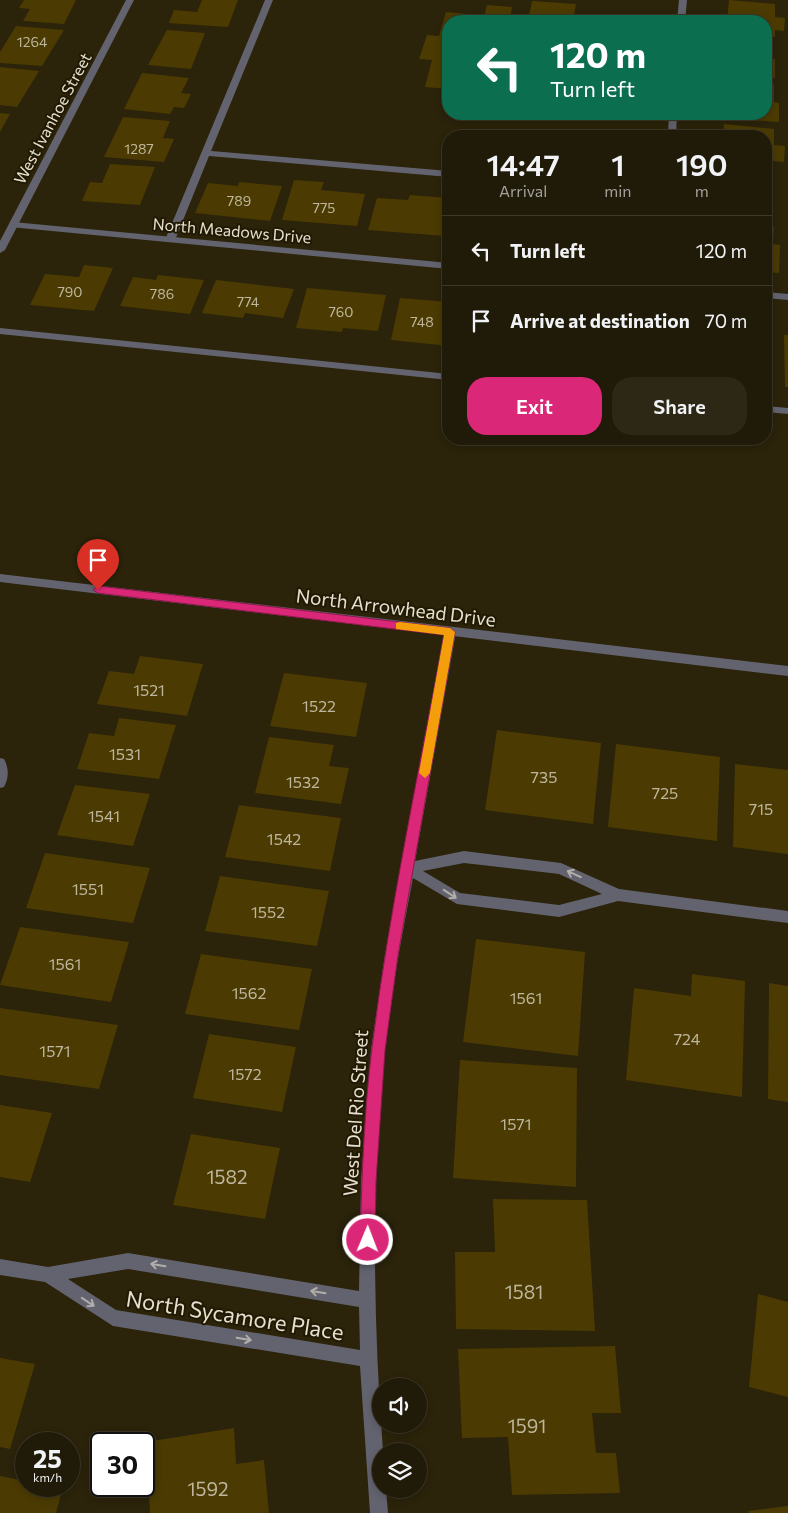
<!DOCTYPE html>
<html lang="en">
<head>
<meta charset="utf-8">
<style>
	body { margin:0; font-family:Commissioner,sans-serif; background:#2d2716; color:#f1f3f6; height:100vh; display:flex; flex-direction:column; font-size:19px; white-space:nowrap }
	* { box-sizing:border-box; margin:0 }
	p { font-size:16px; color:#a2a19c }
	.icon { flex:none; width:28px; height:28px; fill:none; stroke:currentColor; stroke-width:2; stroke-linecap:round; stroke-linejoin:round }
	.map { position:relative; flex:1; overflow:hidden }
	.drawer { position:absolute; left:442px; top:130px; width:330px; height:315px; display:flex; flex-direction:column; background:#201a08; border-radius:20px; box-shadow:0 2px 8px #0003,0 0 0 1px #3d3829 }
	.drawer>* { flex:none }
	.hud { position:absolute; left:442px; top:15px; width:330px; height:105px; border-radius:20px; box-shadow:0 2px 8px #0003,0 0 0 1px #3d3829; background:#0b6e4f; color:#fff; overflow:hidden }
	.fabs { position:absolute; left:372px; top:1378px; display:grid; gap:10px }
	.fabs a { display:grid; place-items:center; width:55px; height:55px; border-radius:50%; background:#201a08; box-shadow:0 2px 8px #0003,0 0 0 1px #3d3829; font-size:25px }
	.speed { position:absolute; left:15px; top:1432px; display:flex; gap:10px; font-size:25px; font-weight:700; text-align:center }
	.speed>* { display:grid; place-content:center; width:65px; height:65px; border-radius:50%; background:#201a08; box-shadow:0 2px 8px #0003,0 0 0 1px #3d3829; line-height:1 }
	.speed small { font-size:12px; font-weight:400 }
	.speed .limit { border:2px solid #111; border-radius:8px; background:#fff; color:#111 }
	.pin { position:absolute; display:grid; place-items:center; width:42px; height:42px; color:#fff; margin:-51px -21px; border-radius:50% 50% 50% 0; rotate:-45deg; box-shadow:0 0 5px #0007 }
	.pin .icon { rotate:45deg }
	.me { position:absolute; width:55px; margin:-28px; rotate:1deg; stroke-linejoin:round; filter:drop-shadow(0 0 4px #0008) }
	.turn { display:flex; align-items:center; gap:18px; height:105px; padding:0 25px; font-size:22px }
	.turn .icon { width:65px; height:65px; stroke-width:2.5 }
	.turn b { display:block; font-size:35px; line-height:42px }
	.eta { display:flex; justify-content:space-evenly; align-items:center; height:85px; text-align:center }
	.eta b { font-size:30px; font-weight:600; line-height:35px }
	.action { display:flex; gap:10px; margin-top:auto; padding:10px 25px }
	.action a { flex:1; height:58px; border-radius:20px; background:#db2777; color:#fff; font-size:20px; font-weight:600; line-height:58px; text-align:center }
	.action a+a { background:#2d2716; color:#f1f3f6 }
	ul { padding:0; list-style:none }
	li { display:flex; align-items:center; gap:15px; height:70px; padding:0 25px; border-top:1px solid #3d3829 }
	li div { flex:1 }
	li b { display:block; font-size:19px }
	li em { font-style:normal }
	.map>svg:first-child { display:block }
	.building { fill:#4b3b02 }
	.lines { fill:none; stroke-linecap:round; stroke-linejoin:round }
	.service { fill:#63636f; fill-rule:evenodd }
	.minor { fill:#63636f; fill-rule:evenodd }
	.tertiary { fill:#63636f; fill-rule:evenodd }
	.oneway { stroke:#b1aeaa }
	.route { fill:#db2777; stroke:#8e194d }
	.slow { fill:#f59e0b }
	.labels { text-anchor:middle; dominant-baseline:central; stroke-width:4; stroke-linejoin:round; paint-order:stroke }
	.far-number-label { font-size:14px; fill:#beb79d }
	.far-street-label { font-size:16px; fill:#e5e0d1; stroke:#221902 }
	.number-label { font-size:16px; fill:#beb79d }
	.street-label { font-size:19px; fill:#e5e0d1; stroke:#221902 }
	.near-number-label { font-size:19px; fill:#beb79d }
	.near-street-label { font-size:22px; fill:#e5e0d1; stroke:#221902 }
</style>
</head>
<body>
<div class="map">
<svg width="788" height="1513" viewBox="0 0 788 1513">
	<rect width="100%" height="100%" fill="#2b230a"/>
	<path class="building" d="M24,0H76L64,24L23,21L30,9L19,8Z
		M202,0H238L228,27L169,23L174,10L197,12Z
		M729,0L775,4V17L785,18L784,31L775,30V37L766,36V21H727Z
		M532,1L576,4L573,21H528Z
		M487,5L512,7L510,19L514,21H449V89L425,87L432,60L419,59L427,35L439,36L446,12L478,15L477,17H484Z
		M16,26L64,30L42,66L0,63V52Z
		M167,30L205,33L191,69L148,65Z
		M766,42H768L769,59H775V78L766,77Z
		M0,67L39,71L17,107L0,105Z
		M142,73L189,78L181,93L191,94L184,108L174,107L170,114L124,109Z
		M766,84H774V102L779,103V122L724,118V114H766Z
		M0,113L10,114L0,132Z
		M524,114H557L556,118Z
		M123,117L170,121L163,138L174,139L164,162L104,157Z
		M724,124L774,129V145L785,146L784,162L773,161V169L766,168V136H723Z
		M110,164L155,167L140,205L82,201L90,182L102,183Z
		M294,180L324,182L321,190L365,194L357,226L282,220Z
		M239,182L282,186L270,221L195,213L208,183L238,186Z
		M410,195L449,198V217L445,236L368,230L377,198L408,200Z
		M766,197L773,198L772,219L766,218Z
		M766,226L774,227L773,244L780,245L779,273L766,272Z
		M84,265L113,268L94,311L30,305L45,274L79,277Z
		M158,275L204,280L190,314L120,306L133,277L156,280Z
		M216,280L294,289L283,318L245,313L243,318L202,313Z
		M307,288L386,295L378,331L343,328L342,332L296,328Z
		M400,298L449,302V346L391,340Z
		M784,335H788V387H785Z
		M140,656L203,664L187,716L97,704L109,671L134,674Z
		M284,673L367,683L356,737L270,726Z
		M119,718L176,725L159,779L77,769L89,733L114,736Z
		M497,730L601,743L593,824L485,810Z
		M269,737L334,745L329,766L349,768L341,804L255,793Z
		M616,744L720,757L717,841L608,827Z
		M735,764L788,770V854L733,847Z
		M75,785L150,794L133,846L57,835Z
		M239,805L341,818L330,871L225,857Z
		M45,853L150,868L133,923L26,908Z
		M220,876L329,891L317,946L205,931Z
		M20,927L129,942L111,1002L0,985Z
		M476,939L585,952L578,1056L463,1042Z
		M201,954L312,969L299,1030L185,1014Z
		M692,974L745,981L742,1097L626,1080L634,988L691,996Z
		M769,983L788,986V1102L768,1099Z
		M0,1008L118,1025L99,1089L0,1075Z
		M209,1034L296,1047L282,1112L193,1098Z
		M460,1060L577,1068L576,1187L453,1178Z
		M0,1105L52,1113L30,1182L0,1177Z
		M191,1134L280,1148L265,1219L173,1205Z
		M493,1199L587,1200L595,1331L456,1329L455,1252H495Z
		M758,1294L788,1302V1397L749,1387Z
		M615,1346L621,1413H592L596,1453H616L620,1493L512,1495L508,1437L462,1438L458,1349Z
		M0,1358L35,1364L10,1449L0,1447Z
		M234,1428L236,1464L264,1460L269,1513H150L146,1442Z
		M0,1476L26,1481V1486L63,1487L56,1513H0Z
		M788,1506V1513H749L748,1511Z"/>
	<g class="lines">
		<path class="service" d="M265,0H273L211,151L449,171V177L209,156L175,240L173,242H167L165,240Z
			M0,328L449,374V380L0,334Z
			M766,406L788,408V414L766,412Z"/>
		<path class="minor" d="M679,0H687L685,21H677Z
			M669,114H677L676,136H668Z
			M13,222L449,263V269L10,227V223Z
			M766,292L788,294V300L766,298Z
			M450,628L456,632L415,861L464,851L561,863L619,889L788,911V923L618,901L559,917L457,904L413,878C402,935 391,992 385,1050C371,1183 373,1318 383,1451H381V1489H386L388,1513H370L360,1366L113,1326L45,1282L0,1275V1259L48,1267L128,1253L359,1291L361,1181L371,1050L385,955L444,632ZM464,863L559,874L602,894L559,905L460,893L423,871ZM128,1269L359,1307L360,1350L116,1310L68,1279Z
			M0,758L4,759C9,768 9,778 4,787L0,788Z"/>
		<path class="tertiary" d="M126,0H134L5,250L0,253V241Z
			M0,574L788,666V676L0,582Z"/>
	</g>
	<defs><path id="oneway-shaft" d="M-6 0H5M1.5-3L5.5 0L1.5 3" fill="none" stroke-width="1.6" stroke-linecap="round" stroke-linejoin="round" transform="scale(1.25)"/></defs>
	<g class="oneway">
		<use href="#oneway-shaft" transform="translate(574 874) rotate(-155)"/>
		<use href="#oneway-shaft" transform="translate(450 894) rotate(33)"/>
		<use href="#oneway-shaft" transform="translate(158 1265) rotate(-171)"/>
		<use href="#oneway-shaft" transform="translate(318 1292) rotate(-171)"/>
		<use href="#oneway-shaft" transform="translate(88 1302) rotate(34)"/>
		<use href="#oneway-shaft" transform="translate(244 1339) rotate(9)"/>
	</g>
	<path class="route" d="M98,586L450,628L455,632L398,955L385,1050L376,1181L375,1240L372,1245L368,1247L363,1245L360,1240C362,1177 364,1111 372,1048C389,910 419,773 444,635L98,593L93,590Z"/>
	<path class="slow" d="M400,622L450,628L455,632L430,773L425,778L419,773L444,635L396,629V623Z"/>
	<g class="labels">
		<g class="far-number-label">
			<text x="32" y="41">1264</text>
			<text x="139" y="148">1287</text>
			<text x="239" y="200">789</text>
			<text x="324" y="207">775</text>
			<text x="70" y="291">790</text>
			<text x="162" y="293">786</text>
			<text x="248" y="301">774</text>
			<text x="341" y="311">760</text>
			<text x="422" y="321">748</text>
		</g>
		<g class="far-street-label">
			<text transform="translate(52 118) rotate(-62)">West Ivanhoe Street</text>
			<text transform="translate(232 230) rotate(5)">North Meadows Drive</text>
		</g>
		<g class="number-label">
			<text x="149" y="689">1521</text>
			<text x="319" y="705">1522</text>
			<text x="125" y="753">1531</text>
			<text x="544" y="776">735</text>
			<text x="303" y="781">1532</text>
			<text x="665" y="792">725</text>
			<text x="761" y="808">715</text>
			<text x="104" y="815">1541</text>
			<text x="284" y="838">1542</text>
			<text x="88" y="888">1551</text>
			<text x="268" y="911">1552</text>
			<text x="65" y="963">1561</text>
			<text x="249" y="992">1562</text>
			<text x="526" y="997">1561</text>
			<text x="687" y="1038">724</text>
			<text x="55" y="1050">1571</text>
			<text x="245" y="1073">1572</text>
			<text x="516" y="1123">1571</text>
		</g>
		<g class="street-label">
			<text transform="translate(396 607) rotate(7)">North Arrowhead Drive</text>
			<text transform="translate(355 1113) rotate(-86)">West Del Rio Street</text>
		</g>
		<g class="near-number-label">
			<text x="227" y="1176">1582</text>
			<text x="524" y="1291">1581</text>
			<text x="527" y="1425">1591</text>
			<text x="208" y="1488">1592</text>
		</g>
		<g class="near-street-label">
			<text transform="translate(235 1315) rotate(9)">North Sycamore Place</text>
		</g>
	</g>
</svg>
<div class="fabs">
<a><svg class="icon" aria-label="sound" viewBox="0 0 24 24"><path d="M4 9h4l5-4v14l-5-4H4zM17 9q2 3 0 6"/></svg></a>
<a><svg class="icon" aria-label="layers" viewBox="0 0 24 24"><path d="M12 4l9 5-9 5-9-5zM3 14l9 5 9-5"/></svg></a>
</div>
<div class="speed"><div>25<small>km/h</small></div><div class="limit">30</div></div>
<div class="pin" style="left:98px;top:590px;background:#d93025"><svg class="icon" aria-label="arrive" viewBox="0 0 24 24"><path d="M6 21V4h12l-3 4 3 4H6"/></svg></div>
<svg class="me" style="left:368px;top:1240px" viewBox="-20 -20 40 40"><circle r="17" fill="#db2777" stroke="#fff" stroke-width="3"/><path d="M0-11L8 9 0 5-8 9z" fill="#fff"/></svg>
<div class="hud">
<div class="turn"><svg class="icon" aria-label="left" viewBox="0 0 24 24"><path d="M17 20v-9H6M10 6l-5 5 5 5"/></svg><div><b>120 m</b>Turn left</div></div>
</div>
<section class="drawer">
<div class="eta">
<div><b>14:47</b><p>Arrival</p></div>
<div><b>1</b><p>min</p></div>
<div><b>190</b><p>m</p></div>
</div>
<ul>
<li><svg class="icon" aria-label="left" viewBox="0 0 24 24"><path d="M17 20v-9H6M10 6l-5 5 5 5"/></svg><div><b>Turn left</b></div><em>120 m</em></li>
<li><svg class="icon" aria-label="arrive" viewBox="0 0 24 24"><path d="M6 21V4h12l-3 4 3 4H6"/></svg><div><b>Arrive at destination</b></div><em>70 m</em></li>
</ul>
<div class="action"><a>Exit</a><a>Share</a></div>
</section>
</div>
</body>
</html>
